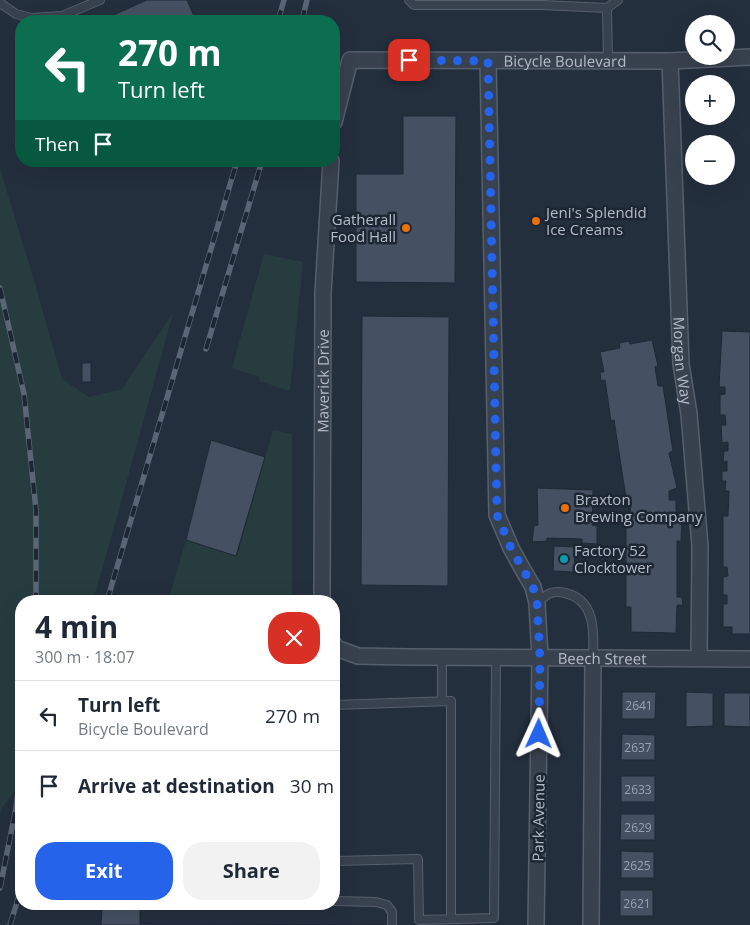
<!DOCTYPE html>
<html lang="en">
<head>
<meta charset="utf-8">
<style>
	body { margin:0; font-family:"Open Sans",sans-serif; background:#f2f2f3; color:#1f2937; height:100vh; display:flex; flex-direction:column; font-size:19px; white-space:nowrap }
	* { box-sizing:border-box; margin:0 }
	p { font-size:16px; color:#747a83 }
	.icon { flex:none; width:28px; height:28px; fill:none; stroke:currentColor; stroke-width:2; stroke-linecap:round; stroke-linejoin:round }
	.map { position:relative; flex:1; overflow:hidden }
	.panel { position:absolute; left:15px; top:595px; width:325px; height:315px; display:flex; flex-direction:column; background:#fff; border-radius:20px; box-shadow:0 5px 20px #0002 }
	.panel>* { flex:none }
	.hud { position:absolute; left:15px; top:15px; width:325px; height:152px; border-radius:20px; box-shadow:0 5px 20px #0002; background:#0b6e4f; color:#fff; overflow:hidden }
	.controls { position:absolute; left:685px; top:15px; display:grid; gap:10px }
	.controls a { display:grid; place-items:center; width:50px; height:50px; border-radius:50%; background:#fff; box-shadow:0 5px 20px #0002; font-size:25px }
	.pin { position:absolute; display:grid; place-items:center; width:42px; height:42px; color:#fff; margin:-21px; border-radius:10px; box-shadow:0 2px 8px #0006 }
	.me { position:absolute; width:55px; margin:-28px; rotate:1deg; stroke-linejoin:round; filter:drop-shadow(0 0 4px #0008) }
	.turn { display:flex; align-items:center; gap:18px; height:105px; padding:0 20px; font-size:22px }
	.turn .icon { width:65px; height:65px; stroke-width:2.5 }
	.turn b { display:block; font-size:35px; line-height:42px }
	.then { display:flex; align-items:center; height:48px; padding:0 20px; background:#0003; gap:10px; font-size:19px }
	.round { display:grid; place-items:center; flex:none; width:52px; height:52px; border-radius:20px; background:#f2f2f3 }
	.headline { display:flex; align-items:center; justify-content:space-between; height:85px; padding:0 20px }
	h1 { font-size:30px; font-weight:700; line-height:38px }
	.button { display:flex; gap:10px; margin-top:auto; padding:10px 20px }
	.button a { flex:1; height:58px; border-radius:20px; background:#2563eb; color:#fff; font-size:20px; font-weight:700; line-height:58px; text-align:center }
	.button a+a { background:#f2f2f3; color:#1f2937 }
	ul { padding:0; list-style:none }
	li { display:flex; align-items:center; gap:15px; height:70px; padding:0 20px; border-top:1px solid #e0e1e3 }
	li div { flex:1 }
	li b { display:block; font-size:19px }
	li em { font-style:normal }
	.map>svg:first-child { display:block }
	.green { fill:#263c3f }
	.building { fill:#455162; stroke:#1f2835 }
	.lines { fill:none; stroke-linecap:round; stroke-linejoin:round }
	.lane-casing { stroke:#565f6c; stroke-width:10 }
	.street-casing { stroke:#565f6c; stroke-width:18 }
	.lane { stroke:#38414e; stroke-width:8 }
	.street { stroke:#38414e; stroke-width:15 }
	.rail-casing { stroke:#5a6575; stroke-width:5.5 }
	.rail { stroke:#1d2633; stroke-width:4; stroke-dasharray:11; stroke-linecap:butt }
	.route { stroke:#2563eb; stroke-width:9; stroke-dasharray:0 16.2 }
	.food-dot { fill:#e8710a; stroke:#1d2633; stroke-width:2 }
	.culture-dot { fill:#0f9aa8; stroke:#1d2633; stroke-width:2 }
	.labels { text-anchor:middle; dominant-baseline:central; stroke-width:5; stroke-linejoin:round; paint-order:stroke }
	.number-label { font-size:12px; fill:#98a1af }
	.street-label { font-size:15px; fill:#b4bcc9; stroke:#1d2633 }
	.poi-label { font-size:15px; fill:#b4bcc9; stroke:#1d2633; text-anchor:start }
</style>
</head>
<body>
<div class="map">
<svg width="750" height="925" viewBox="0 0 750 925">
	<rect width="100%" height="100%" fill="#242f3e"/>
	<path class="green" d="M0,169L34,280L62,379L89,397L122,389L173,313L113,531L93,601H21V783L1,809L0,815Z
		M264,254L303,262L290,391L259,381L260,377L232,368Z
		M273,430L292,434V601H168L186,540L237,556Z"/>
	<path class="building" d="M147,0H187L196,21H100Z
		M21,57V73L15,60Z
		M403,116H456L455,283L356,282V174H403Z
		M362,316L449,317L448,586L361,585Z
		M722,331L750,332V634H732V627H723V604H727V595H723V577L728,576L727,567H723V516H728L729,491H725L726,481H722V471H727V461L723,462L724,451H728V442L722,443L721,425H726L725,415H720V395L725,394V387H719Z
		M652,340L658,366L655,367L658,386H663L673,451L669,453L677,488L669,491V500H676V515H682L681,541H677V597H682L683,605H677L676,633L631,632V607H626V521H629L631,503L627,504L614,420L611,421L605,380L601,381L600,372H604L600,352L620,348L619,343L629,341L630,344Z
		M82,363H91V382H82Z
		M211,440L265,457L236,556L186,540Z
		M537,488L593,490L592,525L597,526V544L582,543V539L547,538V541L532,542L534,526L538,525Z
		M554,546L575,547L574,572L553,571Z
		M622,692H656L655,719H622Z
		M686,692L713,693V726L686,727Z
		M724,693H750V727L724,726Z
		M622,734L655,735V760H621Z
		M621,776H655V802H621Z
		M621,814H655V840H620Z
		M621,851L654,852V878H621Z
		M620,890H653V916H620Z
		M102,908H140V924L384,925H101Z"/>
	<g class="lines">
		<defs>
			<path id="lane" d="M409,0L414,5H542L607,8L618,0
				M0,3L16,14L32,18L62,16L100,0
				M607,8L608,61
				M537,603C547,594 551,590 565,593C596,600 594,633 593,658
				M442,658V701
				M334,705L451,701V919
				M334,861L418,859L419,920L494,918L496,658
				M334,901L376,902L387,905L392,912V925"/>
			<g id="street">
				<path d="M488,61L497,515L511,548L522,568L533,587L537,603L540,658L536,925"/>
				<path id="s1" d="M670,61L681,364L689,414L700,546L699,658"/>
				<path id="s2" d="M334,122L350,60L670,61L750,57"/>
				<path id="s3" d="M322,601L323,293L331,161"/>
				<path id="s4" d="M334,644L336,648L358,656L408,657L750,659"/>
				<path d="M591,925L593,658"/>
			</g>
		</defs>
		<use href="#lane" class="lane-casing"/>
		<use href="#street" class="street-casing"/>
		<use href="#lane" class="lane"/>
		<use href="#street" class="street"/>
		<defs>
			<path id="rail" d="M278,21L284,0
				M302,21L307,0
				M0,288L24,394L36,510V601
				M206,349L262,161
				M107,601L237,161
				M0,888L16,808L21,767
				M10,925L21,889"/>
		</defs>
		<use href="#rail" class="rail-casing"/>
		<use href="#rail" class="rail"/>
	</g>
	<g class="lines">
		<path class="route" d="M409,60L488,61L497,515L511,548L533,587L537,603L540,658L539,734"/>
	</g>
	<g class="food-dot">
		<circle cx="536" cy="221" r="5"/>
		<circle cx="406" cy="228" r="5"/>
		<circle cx="565" cy="508" r="5"/>
	</g>
	<circle class="culture-dot" cx="564" cy="559" r="5"/>
	<g class="labels">
		<g class="number-label">
			<text x="639" y="705">2641</text>
			<text x="638" y="747">2637</text>
			<text x="638" y="789">2633</text>
			<text x="638" y="827">2629</text>
			<text x="637" y="865">2625</text>
			<text x="637" y="903">2621</text>
		</g>
		<g class="street-label">
			<text stroke="none"><textPath href="#s2" startOffset="279">Bicycle Boulevard</textPath></text>
			<text stroke="none"><textPath href="#s1" startOffset="300">Morgan Way</textPath></text>
			<text stroke="none"><textPath href="#s3" startOffset="220">Maverick Drive</textPath></text>
			<text stroke="none"><textPath href="#s4" startOffset="272">Beech Street</textPath></text>
			<text transform="translate(538 818) rotate(-89)">Park Avenue</text>
		</g>
		<g class="poi-label">
			<text x="546" y="212">Jeni's Splendid<tspan x="546" dy="17">Ice Creams</tspan></text>
			<text x="396" y="219" text-anchor="end">Gatherall<tspan x="396" dy="17">Food Hall</tspan></text>
			<text x="575" y="499">Braxton<tspan x="575" dy="17">Brewing Company</tspan></text>
			<text x="574" y="550">Factory 52<tspan x="574" dy="17">Clocktower</tspan></text>
		</g>
	</g>
</svg>
<div class="controls">
<a><svg class="icon" aria-label="search" viewBox="0 0 24 24"><circle cx="10" cy="10" r="6"/><path d="M15 15l6 6"/></svg></a>
<a>+</a>
<a>−</a>
</div>
<div class="pin" style="left:409px;top:60px;background:#d93025"><svg class="icon" aria-label="arrive" viewBox="0 0 24 24"><path d="M6 21V4h12l-3 4 3 4H6"/></svg></div>
<svg class="me" style="left:539px;top:734px" viewBox="-20 -20 40 40"><path d="M0-17L14 15 0 8-14 15z" fill="#2563eb" stroke="#fff" stroke-width="4"/></svg>
<div class="hud">
<div class="turn"><svg class="icon" aria-label="left" viewBox="0 0 24 24"><path d="M17 20v-9H6M10 6l-5 5 5 5"/></svg><div><b>270 m</b>Turn left</div></div>
<div class="then">Then<svg class="icon" aria-label="arrive" viewBox="0 0 24 24"><path d="M6 21V4h12l-3 4 3 4H6"/></svg></div>
</div>
<section class="panel">
<div class="headline"><div><h1>4 min</h1><p>300 m · 18:07</p></div><a class="round" style="background:#d93025;color:#fff"><svg class="icon" aria-label="close" viewBox="0 0 24 24"><path d="M6 6l12 12M18 6L6 18"/></svg></a></div>
<ul>
<li><svg class="icon" aria-label="left" viewBox="0 0 24 24"><path d="M17 20v-9H6M10 6l-5 5 5 5"/></svg><div><b>Turn left</b><p>Bicycle Boulevard</p></div><em>270 m</em></li>
<li><svg class="icon" aria-label="arrive" viewBox="0 0 24 24"><path d="M6 21V4h12l-3 4 3 4H6"/></svg><div><b>Arrive at destination</b></div><em>30 m</em></li>
</ul>
<div class="button"><a>Exit</a><a>Share</a></div>
</section>
</div>
</body>
</html>
